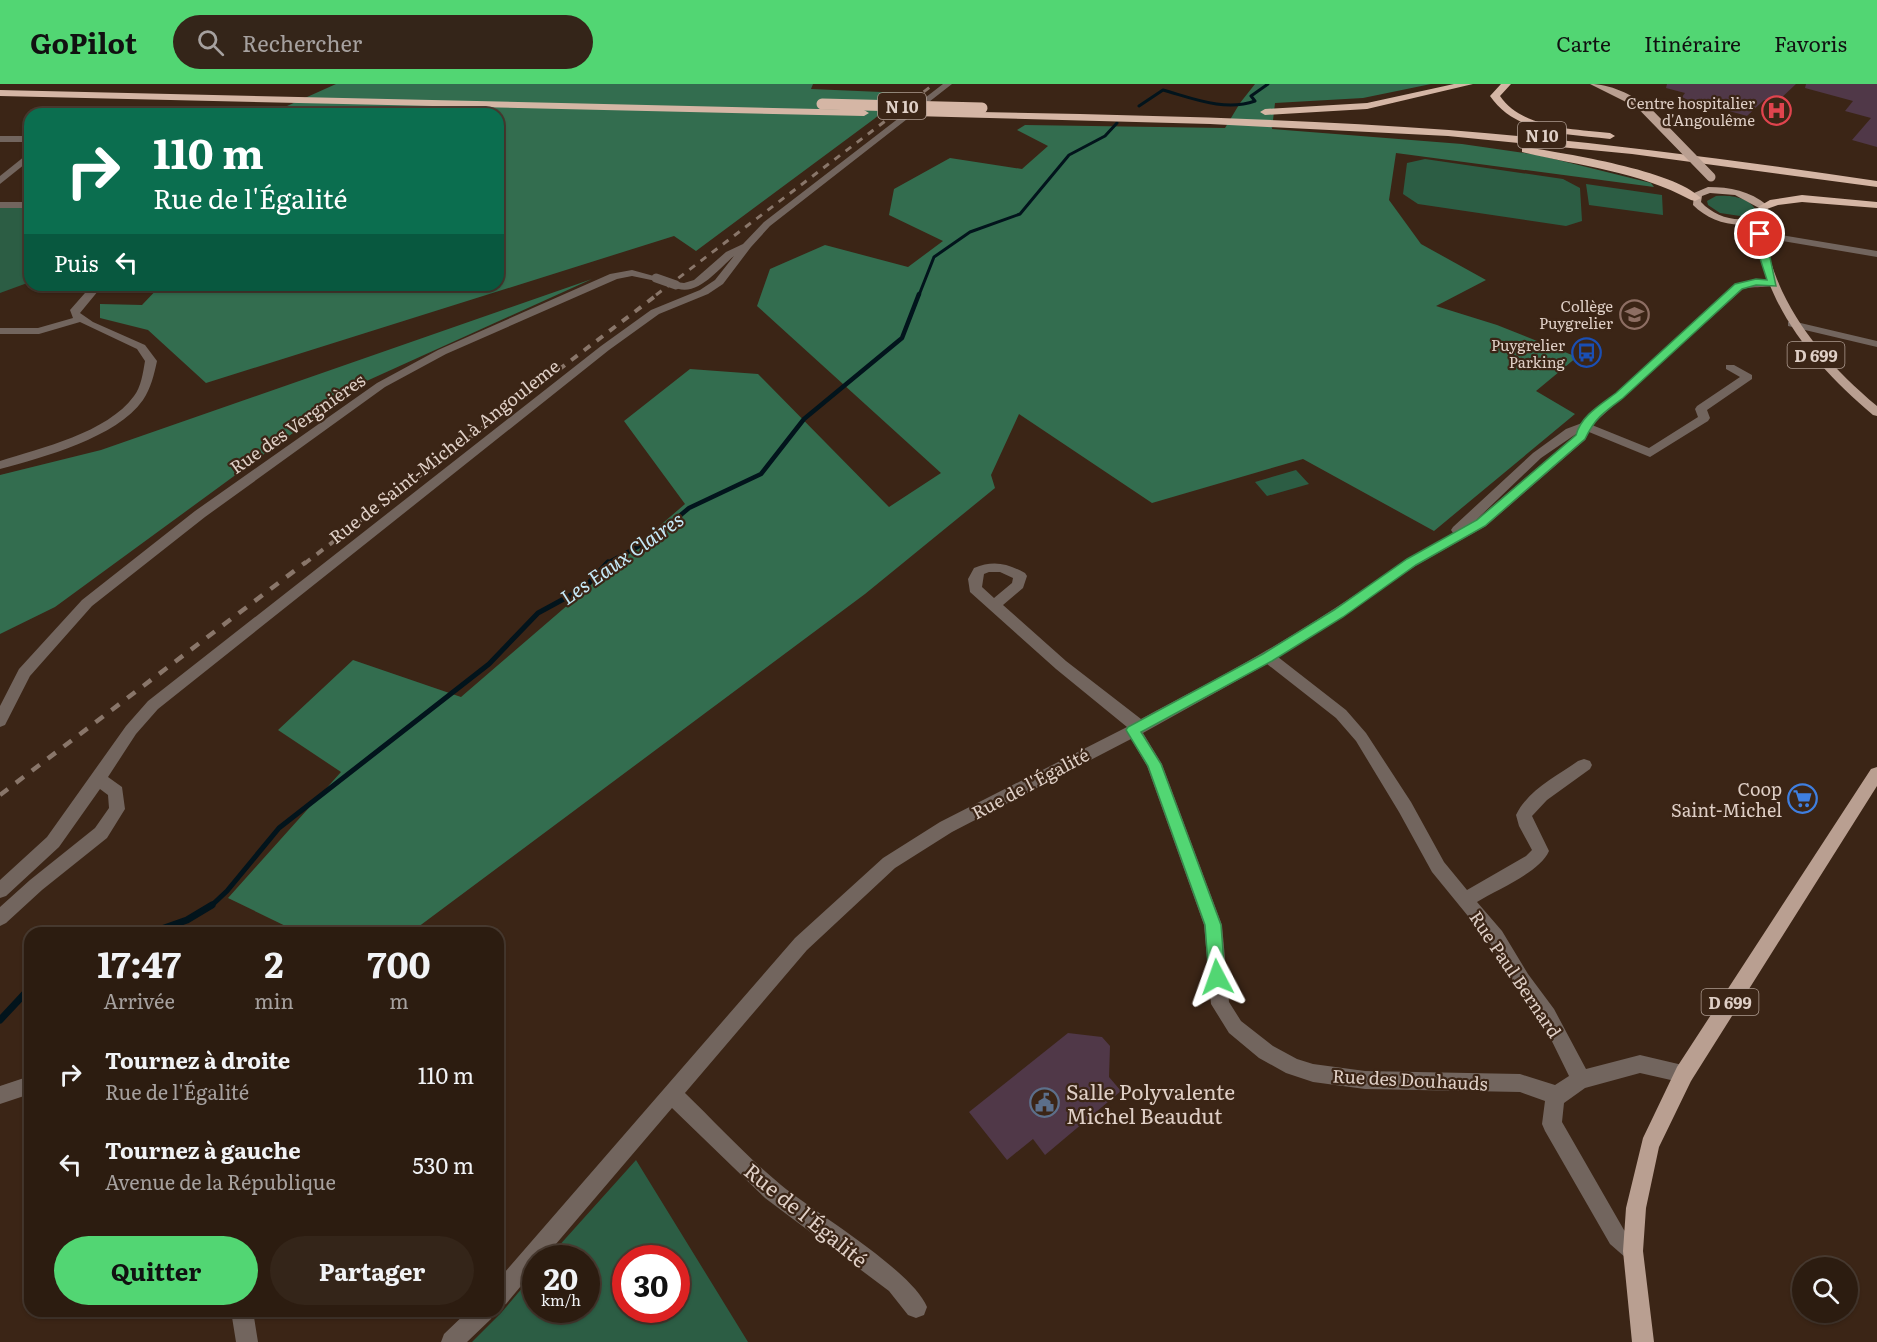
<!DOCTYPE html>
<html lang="fr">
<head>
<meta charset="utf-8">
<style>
	body { margin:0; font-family:Literata,serif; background:#342519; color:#f1f3f6; height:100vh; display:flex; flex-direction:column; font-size:22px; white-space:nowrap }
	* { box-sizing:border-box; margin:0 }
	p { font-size:20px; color:#a6a19f }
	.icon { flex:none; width:33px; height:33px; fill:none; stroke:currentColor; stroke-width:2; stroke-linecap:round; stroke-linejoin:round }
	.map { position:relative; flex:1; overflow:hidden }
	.details { position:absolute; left:24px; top:843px; width:480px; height:390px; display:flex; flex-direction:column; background:#2c1c10; border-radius:18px; box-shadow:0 2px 4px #0004,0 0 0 2px #483a30 }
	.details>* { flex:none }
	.hud { position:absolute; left:24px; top:24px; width:480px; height:183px; border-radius:18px; box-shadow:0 2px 4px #0004,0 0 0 2px #483a30; background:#0b6e4f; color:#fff; overflow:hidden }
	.tools { position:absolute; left:1792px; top:1173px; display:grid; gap:12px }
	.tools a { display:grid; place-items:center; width:66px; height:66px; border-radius:50%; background:#2c1c10; box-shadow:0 2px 4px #0004,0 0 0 2px #483a30; font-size:30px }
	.speed { position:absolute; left:522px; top:1161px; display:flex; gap:12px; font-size:30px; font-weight:700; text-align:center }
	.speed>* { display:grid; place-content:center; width:78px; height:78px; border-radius:50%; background:#2c1c10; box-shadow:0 2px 4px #0004,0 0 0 2px #483a30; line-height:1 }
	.speed small { font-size:15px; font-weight:400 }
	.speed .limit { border:9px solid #d22; background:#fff; color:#111 }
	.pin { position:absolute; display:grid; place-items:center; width:51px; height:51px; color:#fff; margin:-26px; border:3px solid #fff; border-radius:50%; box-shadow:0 2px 6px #0007 }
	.me { position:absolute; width:66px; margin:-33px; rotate:356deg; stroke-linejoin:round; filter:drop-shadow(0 0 4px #0008) }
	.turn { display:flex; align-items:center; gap:21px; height:126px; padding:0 30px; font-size:27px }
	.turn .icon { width:78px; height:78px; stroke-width:2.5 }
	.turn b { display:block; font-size:42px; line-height:51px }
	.then { display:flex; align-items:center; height:57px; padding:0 30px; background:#0003; gap:12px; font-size:22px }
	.eta { display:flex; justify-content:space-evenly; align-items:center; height:102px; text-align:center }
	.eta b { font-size:36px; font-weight:700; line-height:42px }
	.button { display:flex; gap:12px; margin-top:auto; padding:12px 30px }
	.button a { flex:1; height:69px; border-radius:36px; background:#52d673; color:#111; font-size:24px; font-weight:700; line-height:69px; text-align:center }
	.button a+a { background:#342519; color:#f1f3f6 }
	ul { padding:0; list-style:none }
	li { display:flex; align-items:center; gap:18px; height:90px; padding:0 30px }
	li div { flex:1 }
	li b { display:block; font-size:22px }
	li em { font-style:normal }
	header { display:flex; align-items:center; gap:36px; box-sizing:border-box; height:84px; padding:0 30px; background:#52d673; color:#111 }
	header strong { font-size:28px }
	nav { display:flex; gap:33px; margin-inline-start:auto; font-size:21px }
	.search { width:420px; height:54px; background:#342519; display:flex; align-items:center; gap:15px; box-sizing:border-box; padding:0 21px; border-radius:33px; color:#a6a19f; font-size:22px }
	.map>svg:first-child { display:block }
	.green { fill:#2c5d44; fill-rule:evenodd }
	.forest { fill:#336d4f }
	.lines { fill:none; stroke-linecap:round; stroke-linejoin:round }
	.stream-far3 { stroke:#02141c; stroke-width:3 }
	.stream-far2 { stroke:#02141c; stroke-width:4.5 }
	.stream-far1 { stroke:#02141c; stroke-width:5 }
	.stream { stroke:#02141c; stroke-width:7 }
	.building { fill:#503848 }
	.minor { fill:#72655e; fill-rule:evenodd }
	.major { fill:#b99f91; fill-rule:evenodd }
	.highway { fill:#d5b6a5; fill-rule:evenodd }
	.rail-far2 { stroke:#89766a; stroke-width:3; stroke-dasharray:7 7; stroke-linecap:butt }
	.rail-far1 { stroke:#89766a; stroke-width:4; stroke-dasharray:8 8; stroke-linecap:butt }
	.rail { stroke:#89766a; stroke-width:4.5; stroke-dasharray:10 10; stroke-linecap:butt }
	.minor-bridge { stroke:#72655e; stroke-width:9 }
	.major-bridge { stroke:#b99f91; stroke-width:9 }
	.highway-bridge { stroke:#d5b6a5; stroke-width:11 }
	.route { fill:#52d673; stroke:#358b4b; stroke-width:1.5 }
	.labels { text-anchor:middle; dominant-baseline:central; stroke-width:4.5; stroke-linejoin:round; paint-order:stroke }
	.far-poi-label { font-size:15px; fill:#dfcfc6; stroke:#3b2516; text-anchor:end }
	.shield { fill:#3b2516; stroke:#ae9c91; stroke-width:1.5 }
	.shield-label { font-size:16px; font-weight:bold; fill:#dfcfc6 }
	.street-label { font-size:18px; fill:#dfcfc6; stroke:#3b2516 }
	.poi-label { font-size:18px; fill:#dfcfc6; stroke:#3b2516; text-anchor:end }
	.water-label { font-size:20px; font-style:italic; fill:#c4e8f7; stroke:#3b2516 }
	.near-poi-label { font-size:21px; fill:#dfcfc6; stroke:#3b2516; text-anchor:start }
	.near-street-label { font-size:21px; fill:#dfcfc6; stroke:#3b2516 }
</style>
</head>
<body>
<header>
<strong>GoPilot</strong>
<div class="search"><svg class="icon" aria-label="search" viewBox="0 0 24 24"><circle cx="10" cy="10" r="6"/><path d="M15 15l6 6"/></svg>Rechercher</div>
<nav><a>Carte</a><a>Itinéraire</a><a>Favoris</a></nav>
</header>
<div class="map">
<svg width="1877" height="1258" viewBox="0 0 1877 1258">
	<rect width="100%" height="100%" fill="#3b2516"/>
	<path class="green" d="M1425,75L1563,95L1580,104L1582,137L1566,142L1418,120L1403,110L1407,79Z
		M1586,100L1662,111L1663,131L1589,121Z
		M1716,112C1730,111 1750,113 1756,127L1747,133L1720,129L1708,121L1707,117Z
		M0,124H30V198L0,209Z
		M1296,386L1309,400L1267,412L1255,398Z
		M636,1076L748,1258H472L501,1229L535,1189L536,1226H586V1174H548ZM676,1174V1226H626V1174Z"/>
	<path class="forest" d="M336,0H813L811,5L905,9L874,35L696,167L674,152L206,299L148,246L100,234V220L142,221L161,201H498V30H280L287,22Z
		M1255,0H1431L1363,14L1275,19L1272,45L1462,60L1538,71L1651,99L1654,103L1396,69L1389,116L1421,160L1486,196L1436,222L1497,241L1577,273L1536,307L1575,330L1434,447L1303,375L1152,419L1019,330L991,391L995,404L865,510L410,849H300L228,814L341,688L278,646L353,576L461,613L685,420L624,337L690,285L758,290L889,423L941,389L757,222L770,185L825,161L908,183L943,157L889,131L894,105L950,74L1022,85L1048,62L1017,46L1025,41L1225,44L1240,19Z
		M592,195L360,300L55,523L0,550V391L101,366Z"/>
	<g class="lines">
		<path class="stream-far3" d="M1139,22L1163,6C1192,14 1225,28 1255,17L1251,12L1268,0
			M919,211L934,173L970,148L1020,130L1069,71L1105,52L1117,39"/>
		<path class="stream-far2" d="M606,480L652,455L689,424L761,390L804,335L902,254L919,210"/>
		<path class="stream-far1" d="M211,822L227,807L279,744L489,580L538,529L584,504L608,478"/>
		<path class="stream" d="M150,849L187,836L212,821
			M0,936L30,904"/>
	</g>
	<path class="building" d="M1667,0H1796L1776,19L1764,16L1747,32L1686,15L1682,13L1685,9L1666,4Z
		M1806,0H1877V63L1852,56L1871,34L1845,27L1853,17L1805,4Z
		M1068,949L1102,953L1110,962L1109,993L1121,1007L1045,1071L1033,1055L1007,1076L969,1028Z"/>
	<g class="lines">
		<path class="minor" d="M943,0H952L770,142L751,163L723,200L708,210L659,230L609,266L158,625L136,650L108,693L122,703L125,725L107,754L42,806L6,839L0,842V823L30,796L95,744L109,724L108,711L100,705L59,763L6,812L0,814V796L47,753L126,642L148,617L601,262L651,226L700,206L715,196L734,172C718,185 694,218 671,201L676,198L684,199L694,196L726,168L743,160L764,138Z
			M0,52H30V58H0Z
			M30,68V76L0,100V92Z
			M0,118H30V124H0Z
			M1744,145L1877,167V173L1741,150L1739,148Z
			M632,186L661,194L656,197L632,192L617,195L446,270L385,303L205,433L92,522L30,592L5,641L0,643V622L19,585L82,516L195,427L377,299L438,266L610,190Z
			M1756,195L1773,197L1778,200C1773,204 1754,202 1743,205L1592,341L1649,364L1698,333L1695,325L1697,322L1740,293L1726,285V281H1734L1752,291V295L1707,326L1710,334L1708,337L1650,373L1589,348L1585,356L1486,442L1417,481L1278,573L1346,626L1366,649L1411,718L1444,778L1467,806L1526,772L1532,766L1519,742L1516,731C1528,706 1557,692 1578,677L1584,675L1590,677L1592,681L1590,685L1547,716L1532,732L1549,767C1539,789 1498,805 1477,818L1502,847L1528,890L1554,925L1586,985L1640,971L1691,983L1693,990L1691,997L1684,999L1640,989L1585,1004L1564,1019L1562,1038L1624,1146L1640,1160L1643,1167L1640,1174L1633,1177L1626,1174L1610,1160L1545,1047L1542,1040L1545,1017L1520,1008L1365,1005L1313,998L1286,989L1259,974L1229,949L1211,920L1204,841L1147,682L1131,655L952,748L895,784L807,866L685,1009C716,1039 747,1073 781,1101C815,1129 912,1186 927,1223L924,1231L916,1234L908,1231L889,1207L765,1114L672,1024L544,1174H536V1184L506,1220L498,1223V1196L795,854L883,774L940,738L1127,643L1056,585L970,508L968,495L974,484C993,476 1007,479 1025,489L1027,492L1023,504L1003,521L1066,577L1141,635C1181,613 1223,592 1262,569C1328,532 1388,486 1453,449L1451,446L1453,443L1533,369L1566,345L1582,339L1592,327L1616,310L1735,201ZM1576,350V351L1475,437L1541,374ZM989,488H1000L1013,494L1012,499L994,514L982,503L984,490ZM1267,580L1336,634L1356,657L1399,728L1432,788L1490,859L1516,902L1542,937L1569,992L1555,1001L1520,990L1365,987L1313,980L1297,975L1273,962L1241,937L1229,918L1222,841L1162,680L1143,649Z
			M92,201H103L80,229L93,238L145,261L157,277C154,291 151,304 143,316C116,354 44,373 0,385V377C41,364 107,349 134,312C141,303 143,289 145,277L137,265L80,238L39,250H0V244H38L73,234L70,226Z
			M1792,237L1877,257V263L1788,242V238Z
			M30,992V1010L0,1020V1002Z
			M231,1227H253L258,1258H236Z
			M468,1227H494L491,1235L467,1258H441L444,1250Z"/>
		<path class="major" d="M1590,0C1609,0 1633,10 1647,23L1640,25Z
			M1708,103C1730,103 1750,107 1767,121L1769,132L1764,136C1765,145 1764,155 1767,164C1783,230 1826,279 1877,322V332L1873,331C1813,280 1762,220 1755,139C1732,144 1709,137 1693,121L1694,109ZM1710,109L1735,111L1759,124V131C1740,140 1716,134 1701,118L1702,112Z
			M1877,683V702L1691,997L1659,1063L1646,1124L1643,1167L1654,1258H1632L1623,1167L1626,1124L1643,1054L1677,983L1871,685Z"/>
		<path class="highway" d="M1454,0H1473L1367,25L1265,31L1260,28L1265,25L1367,19Z
			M1501,0H1511L1500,12C1523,45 1574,45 1610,49L1615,52L1610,55C1568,50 1516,50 1490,12Z
			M0,6L864,26L869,29L864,32L0,12Z
			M917,27C1094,30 1272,33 1449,46C1592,57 1735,76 1877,97V103L1632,70L1448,52L1210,40L913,32L912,30Z
			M1526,63C1567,70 1673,86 1701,114L1695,117L1691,116C1638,87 1580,82 1522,68V64Z
			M1802,111L1877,118V124L1802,118L1778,121L1764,126L1758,123L1770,116Z"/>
		<path class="rail-far2" d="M656,211L934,0"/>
		<path class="rail-far1" d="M304,480L658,210"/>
		<path class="rail" d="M0,711L306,478"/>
		<path class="minor-bridge" d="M656,194L676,201"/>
		<path class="major-bridge" d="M1643,23L1711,93"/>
		<path class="highway-bridge" d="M822,20L982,24"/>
	</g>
	<path class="route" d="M1760,147L1765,150L1776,202L1756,201L1742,205L1623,314C1604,328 1595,334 1585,355L1485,442L1416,481L1343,533L1272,577L1141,648L1161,680L1221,841L1225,893L1222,898L1217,900L1211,898L1209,893L1205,841L1148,682L1126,646L1128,643L1263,570L1334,526L1407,475L1477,436L1576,351C1581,332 1600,321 1616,309L1735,200L1756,195L1767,196L1758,168L1756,150Z"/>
	<defs>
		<symbol id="hospital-ring" viewBox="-11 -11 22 22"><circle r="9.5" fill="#3b2516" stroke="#e0444e" stroke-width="1.5"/><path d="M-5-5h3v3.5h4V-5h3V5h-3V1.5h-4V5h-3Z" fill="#e0444e"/></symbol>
		<symbol id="school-ring" viewBox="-11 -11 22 22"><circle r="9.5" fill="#3b2516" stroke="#8d6e63" stroke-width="1.5"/><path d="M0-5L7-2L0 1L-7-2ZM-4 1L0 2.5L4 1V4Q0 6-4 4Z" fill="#8d6e63"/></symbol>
		<symbol id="bus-ring" viewBox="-11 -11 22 22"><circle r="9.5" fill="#3b2516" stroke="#1a4fb4" stroke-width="1.5"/><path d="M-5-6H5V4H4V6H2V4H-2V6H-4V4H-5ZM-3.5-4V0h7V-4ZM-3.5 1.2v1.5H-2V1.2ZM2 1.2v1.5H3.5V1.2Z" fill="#1a4fb4"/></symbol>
		<symbol id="supermarket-ring" viewBox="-11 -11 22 22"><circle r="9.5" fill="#3b2516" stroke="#3f7fe0" stroke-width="1.5"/><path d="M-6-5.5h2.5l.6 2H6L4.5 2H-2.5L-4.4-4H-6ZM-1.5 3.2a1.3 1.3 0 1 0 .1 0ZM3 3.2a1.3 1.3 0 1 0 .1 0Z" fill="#3f7fe0"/></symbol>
		<symbol id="civic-ring" viewBox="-11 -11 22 22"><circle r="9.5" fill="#3b2516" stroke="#5c6f8a" stroke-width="1.5"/><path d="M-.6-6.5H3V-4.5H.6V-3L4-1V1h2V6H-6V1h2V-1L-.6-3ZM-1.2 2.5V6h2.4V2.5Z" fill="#5c6f8a"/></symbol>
	</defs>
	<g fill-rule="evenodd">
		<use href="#hospital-ring" x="1760" y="10" width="33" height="33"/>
		<use href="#school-ring" x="1618" y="214" width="33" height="33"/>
		<use href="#bus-ring" x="1570" y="252" width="33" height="33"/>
		<use href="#supermarket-ring" x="1786" y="698" width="33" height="33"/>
		<use href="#civic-ring" x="1028" y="1002" width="33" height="33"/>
	</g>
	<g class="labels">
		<g class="far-poi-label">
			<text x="1755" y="18">Centre hospitalier<tspan x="1755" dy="17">d'Angoulême</tspan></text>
			<text x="1613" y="221">Collège<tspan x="1613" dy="17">Puygrelier</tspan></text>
			<text x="1565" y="260">Puygrelier<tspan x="1565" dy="17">Parking</tspan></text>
		</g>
		<g class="shield">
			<rect x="878" y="9" width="48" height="26" rx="4.5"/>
			<rect x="1518" y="38" width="48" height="26" rx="4.5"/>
			<rect x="1787.5" y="258" width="57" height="26" rx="4.5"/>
			<rect x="1701.5" y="905" width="57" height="26" rx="4.5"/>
		</g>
		<g class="shield-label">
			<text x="902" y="22">N 10</text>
			<text x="1542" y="51">N 10</text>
			<text x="1816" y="271">D 699</text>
			<text x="1730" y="918">D 699</text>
		</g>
		<g class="street-label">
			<text transform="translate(297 339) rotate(-35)">Rue des Vergnières</text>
			<text transform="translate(444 367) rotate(-38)">Rue de Saint-Michel à Angouleme</text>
			<text transform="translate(1030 699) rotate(-28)">Rue de l'Égalité</text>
			<text transform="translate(1516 890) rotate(56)">Rue Paul Bernard</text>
			<text transform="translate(1410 995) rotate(3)">Rue des Douhauds</text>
		</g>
		<g class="poi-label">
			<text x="1782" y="704">Coop<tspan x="1782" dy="21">Saint-Michel</tspan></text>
		</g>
		<g class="water-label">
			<text transform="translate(621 473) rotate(-35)">Les Eaux Claires</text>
		</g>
		<g class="near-poi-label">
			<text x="1066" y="1006">Salle Polyvalente<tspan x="1066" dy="24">Michel Beaudut</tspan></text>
		</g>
		<g class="near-street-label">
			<text transform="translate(807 1130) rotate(39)">Rue de l'Égalité</text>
		</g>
	</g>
</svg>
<div class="tools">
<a><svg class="icon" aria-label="search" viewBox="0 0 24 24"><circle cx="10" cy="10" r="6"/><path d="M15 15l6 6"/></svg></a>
</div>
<div class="speed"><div>20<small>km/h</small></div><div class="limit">30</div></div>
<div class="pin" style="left:1760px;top:150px;background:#d93025"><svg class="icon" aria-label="arrive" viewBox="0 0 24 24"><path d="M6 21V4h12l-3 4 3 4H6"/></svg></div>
<svg class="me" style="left:1217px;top:893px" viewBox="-20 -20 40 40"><path d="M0-17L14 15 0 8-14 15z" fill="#52d673" stroke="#fff" stroke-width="4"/></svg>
<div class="hud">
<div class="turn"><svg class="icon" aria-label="right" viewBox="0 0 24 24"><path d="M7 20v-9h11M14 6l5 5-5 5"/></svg><div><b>110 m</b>Rue de l'Égalité</div></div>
<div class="then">Puis<svg class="icon" aria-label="left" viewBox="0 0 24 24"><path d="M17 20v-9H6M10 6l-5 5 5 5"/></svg></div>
</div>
<section class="details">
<div class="eta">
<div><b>17:47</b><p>Arrivée</p></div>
<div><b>2</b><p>min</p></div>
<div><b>700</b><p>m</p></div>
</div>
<ul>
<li><svg class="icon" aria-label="right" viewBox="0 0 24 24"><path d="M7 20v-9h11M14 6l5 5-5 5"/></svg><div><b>Tournez à droite</b><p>Rue de l'Égalité</p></div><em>110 m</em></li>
<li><svg class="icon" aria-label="left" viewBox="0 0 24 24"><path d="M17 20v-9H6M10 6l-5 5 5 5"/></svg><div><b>Tournez à gauche</b><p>Avenue de la République</p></div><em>530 m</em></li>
</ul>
<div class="button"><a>Quitter</a><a>Partager</a></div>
</section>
</div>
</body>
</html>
